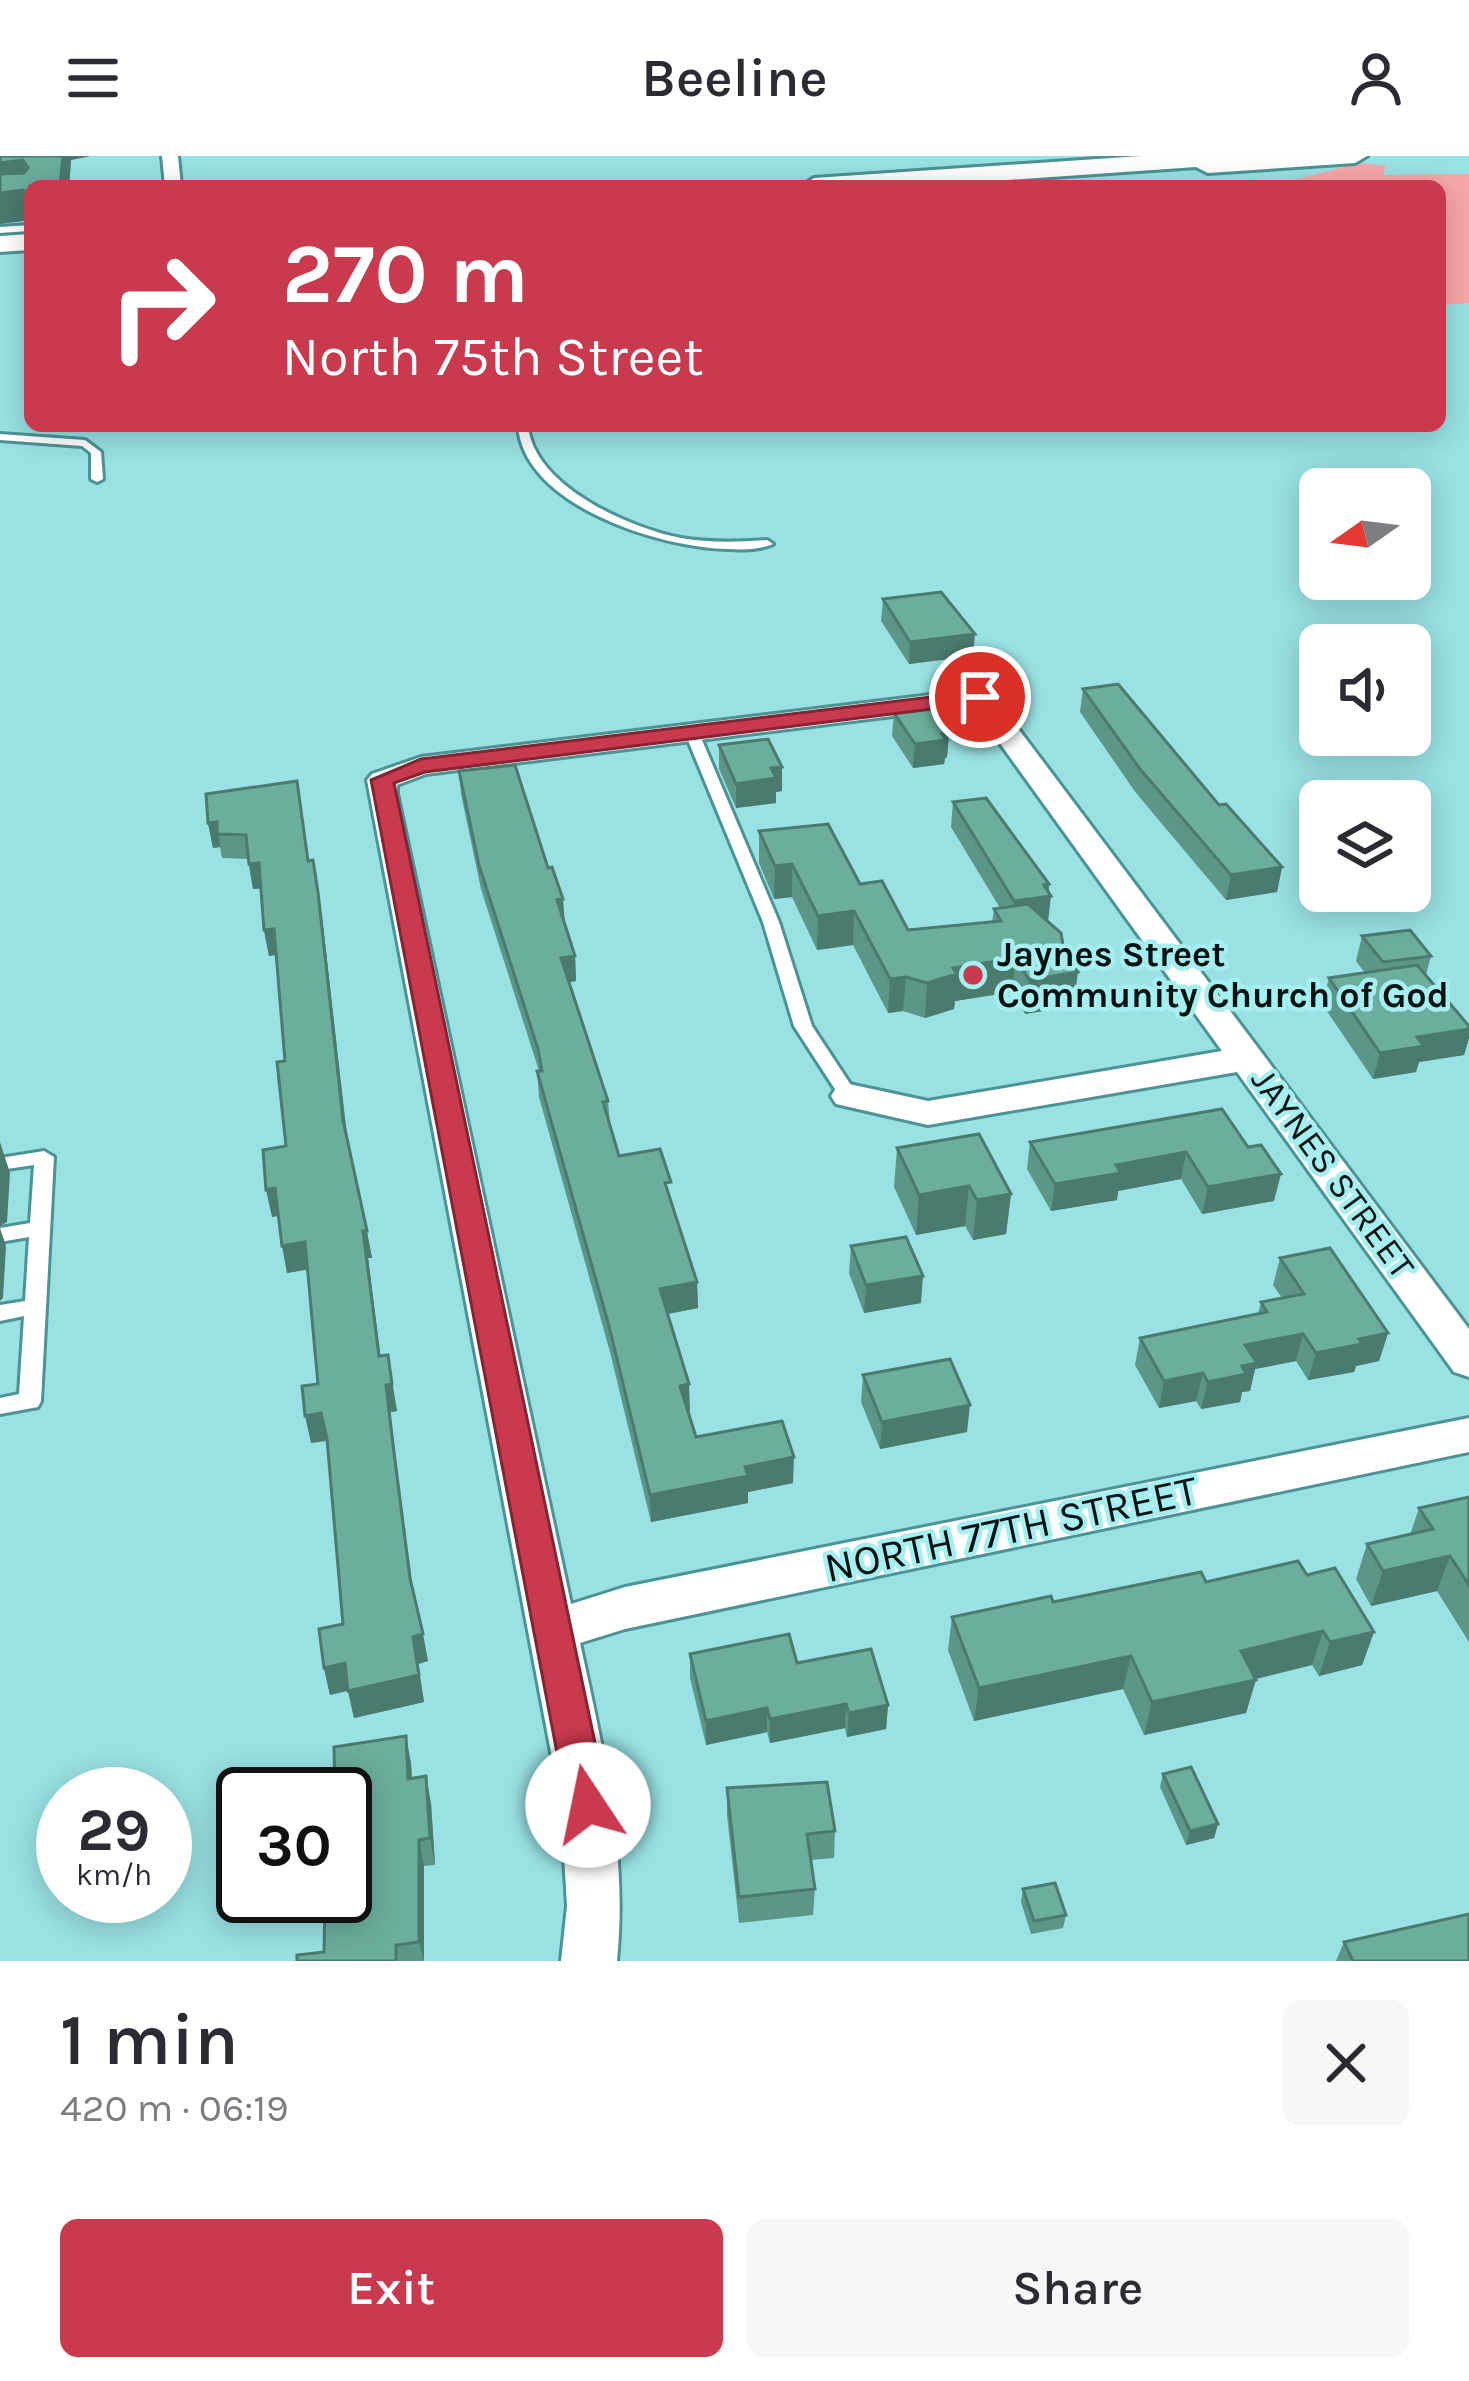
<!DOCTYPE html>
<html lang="en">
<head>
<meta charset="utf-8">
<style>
	body { margin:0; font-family:Karla,sans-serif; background:#f7f7f7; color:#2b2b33; height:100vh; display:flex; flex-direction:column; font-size:45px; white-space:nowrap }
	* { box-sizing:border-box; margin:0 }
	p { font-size:39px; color:#7c7c81 }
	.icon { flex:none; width:66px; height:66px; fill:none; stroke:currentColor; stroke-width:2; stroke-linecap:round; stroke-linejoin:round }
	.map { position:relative; height:1805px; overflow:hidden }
	.sheet { display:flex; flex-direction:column; background:#fff; flex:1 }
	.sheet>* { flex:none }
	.guide { position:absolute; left:24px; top:24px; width:1422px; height:252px; border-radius:18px; box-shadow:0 6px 30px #0003; background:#ca3a4e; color:#fff; overflow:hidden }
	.needle { width:78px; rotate:256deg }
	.controls { position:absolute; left:1299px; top:312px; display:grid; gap:24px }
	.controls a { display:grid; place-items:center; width:132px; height:132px; border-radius:18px; background:#fff; box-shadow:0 6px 30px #0003; font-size:60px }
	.speed { position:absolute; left:36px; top:1611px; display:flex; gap:24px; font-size:60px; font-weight:700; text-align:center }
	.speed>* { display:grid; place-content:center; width:156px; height:156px; border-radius:50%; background:#fff; box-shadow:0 6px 30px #0003; line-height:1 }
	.speed small { font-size:30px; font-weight:400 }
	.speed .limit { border:6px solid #111; border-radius:18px; background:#fff; color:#111 }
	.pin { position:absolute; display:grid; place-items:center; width:102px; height:102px; color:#fff; margin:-51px; border:6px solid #fff; border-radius:50%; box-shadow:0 3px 12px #0007 }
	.me { position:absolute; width:132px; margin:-66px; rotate:349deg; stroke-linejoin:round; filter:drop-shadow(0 0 9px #0008) }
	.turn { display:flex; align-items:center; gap:42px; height:252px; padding:0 60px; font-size:54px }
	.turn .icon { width:156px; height:156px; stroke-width:2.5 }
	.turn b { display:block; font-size:84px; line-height:102px }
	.round { display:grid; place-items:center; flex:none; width:126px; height:126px; border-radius:18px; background:#f7f7f7 }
	.headline { display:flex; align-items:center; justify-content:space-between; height:204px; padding:0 60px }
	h1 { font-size:72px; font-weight:600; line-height:90px }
	.cta { display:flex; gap:24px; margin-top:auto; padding:24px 60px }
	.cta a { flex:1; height:138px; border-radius:18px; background:#ca3a4e; color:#fff; font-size:48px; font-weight:600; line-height:138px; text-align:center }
	.cta a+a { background:#f7f7f7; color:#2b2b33 }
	header { display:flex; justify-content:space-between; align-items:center; height:156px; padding:0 60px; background:#fff; font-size:54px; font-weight:600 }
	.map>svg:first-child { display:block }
	.green { fill:#f7a7a9 }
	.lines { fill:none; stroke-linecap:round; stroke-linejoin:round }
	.service-casing { stroke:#4b9395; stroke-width:6 }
	.minor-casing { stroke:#4b9395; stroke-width:6 }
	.primary-casing { stroke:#4b9395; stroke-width:6 }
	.service { fill:#fff; fill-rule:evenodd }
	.minor { fill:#fff; fill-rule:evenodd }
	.primary { fill:#fff; fill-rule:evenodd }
	.wall { fill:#5c9688 }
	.shaded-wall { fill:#4b7a6f }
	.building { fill:#6bae9e; stroke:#4b7a6f; stroke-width:3 }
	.route { fill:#ca3a4e; stroke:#832633; stroke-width:3 }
	.poi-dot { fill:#ca3a4e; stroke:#a6eef0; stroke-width:4.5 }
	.labels { text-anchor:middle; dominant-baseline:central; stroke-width:9; stroke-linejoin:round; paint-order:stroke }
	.poi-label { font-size:36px; font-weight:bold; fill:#001212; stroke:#a6eef0; text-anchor:start }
	.street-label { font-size:36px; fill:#001212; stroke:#a6eef0 }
	.near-street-label { font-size:42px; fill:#001212; stroke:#a6eef0 }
</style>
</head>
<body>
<header><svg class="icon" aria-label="menu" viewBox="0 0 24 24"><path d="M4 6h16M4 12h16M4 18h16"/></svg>Beeline<svg class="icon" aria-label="person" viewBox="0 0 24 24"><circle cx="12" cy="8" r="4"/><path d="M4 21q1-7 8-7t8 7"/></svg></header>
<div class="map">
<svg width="1469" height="1805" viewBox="0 0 1469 1805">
	<rect width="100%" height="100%" fill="#99e1e3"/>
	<path class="green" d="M1360,7L1386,10L1383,19L1469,18V147L1440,149V30H1226L1250,28L1254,23L1274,29Z"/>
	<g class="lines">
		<defs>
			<path id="service" d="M30,69V75L0,77V71Z
				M518,270H528C534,330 629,372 681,382C710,387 738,386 767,384L773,388C760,394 743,394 728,393C661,392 524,350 518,270Z
				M0,278L85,284L101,296L103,323L97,326L91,323V297L82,290L0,284Z
				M692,573L699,577L779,766L812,870L858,940L856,944H842L794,870L763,766L685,577Z
				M44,995L54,1001L41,1245L38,1251L0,1258V1242L19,1238L24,1160L0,1165V1149L25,1145L29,1081L0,1086V1072L30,1067L34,1009L0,1014V1002Z"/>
			<path id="minor" d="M162,0H178L181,30H165Z
				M980,533L990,535L1469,1173V1221L1454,1216L1237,916L928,969L836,948L831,940L836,932L849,928L928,945L1222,895L973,550L426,618L397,629V638L571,1448L625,1431L1469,1262V1296L625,1473L580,1487C603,1593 628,1696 617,1805H561L567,1750L561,1649L367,624L372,618L421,601Z"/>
			<path id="primary" d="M1141,0H1367L1355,7L1208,17L1196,11L921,30H801L814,22Z
				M30,78V94L0,96V80Z"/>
		</defs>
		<use href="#service" class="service-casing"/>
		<use href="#minor" class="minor-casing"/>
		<use href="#primary" class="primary-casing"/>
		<use href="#service" class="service"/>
		<use href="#minor" class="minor"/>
		<use href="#primary" class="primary"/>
	</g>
	<path class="wall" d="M0,0H90L71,4L69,30H30V64L0,68Z
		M883,443L973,500L909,508L881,465Z
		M1083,533L1219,649L1282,711L1277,736L1226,744L1136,637L1080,556Z
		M894,557L949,577L947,601L945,602L944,608L913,612L892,580Z
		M719,589L782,611V635L776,636V647L736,652L719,613Z
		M459,615L564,768L575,800L576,825L569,826L608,945L610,968L619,1000L671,1046L697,1126L698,1152L668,1158L690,1255H688L696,1281L793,1327L748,1336V1347L651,1366L610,1196L539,941L537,915H539L481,733L461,638Z
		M206,638L309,705L322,761L347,979L372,1102H368L380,1200L397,1255L390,1256L398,1324L413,1433L428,1505L418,1508L424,1546L354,1562L348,1534L330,1539L324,1512L343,1468L327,1285L311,1287L318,1228L308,1113L287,1117L278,1060L272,1061L286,990L285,905L276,799L269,800L264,774L261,732L253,733L248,703L222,702L220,691L213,692L208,667Z
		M953,646L1049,728L1047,766L1078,816L1073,850L1025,858L1012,836L955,845L954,853L925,862L903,855L888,857L853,789L817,794L792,741L774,743L759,707V675L860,728L908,774L992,766L994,753L1000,752L951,671Z
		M1362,780L1431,800L1426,819L1469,870V882L1464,899L1419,906L1416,916L1373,923L1322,848L1329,822L1365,817L1356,805Z
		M1030,986L1248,991L1274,1045L1202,1058L1181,1023L1118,1035L1117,1044L1051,1055L1027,1013Z
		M897,992L1011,1038L1006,1078L973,1084L965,1070L916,1079L894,1031Z
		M851,1090L921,1147L864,1157L849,1117Z
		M1280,1102L1388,1177L1379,1205L1356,1210L1354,1216L1308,1224L1296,1205L1255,1213L1250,1235L1242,1236L1240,1246L1201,1253L1196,1245L1159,1252L1135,1209L1140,1182L1258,1158L1261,1146L1282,1142L1273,1129Z
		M863,1219L967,1276L880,1293L861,1246Z
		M1469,1341V1486L1437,1435L1371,1450L1356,1423L1367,1388L1410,1379L1419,1352Z
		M1307,1419L1374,1476L1362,1509L1319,1520L1312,1509L1255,1523L1246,1557L1144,1579L1123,1533L974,1565L948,1494L952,1461L1206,1426Z
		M690,1498L797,1507L888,1549L886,1573L847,1581L845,1572L770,1587L767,1576L706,1589L690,1522Z
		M411,1607L412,1622L431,1647L435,1709L424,1710V1805H297L324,1796L337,1745Z
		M1163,1618L1218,1668L1214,1682L1186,1689L1160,1631Z
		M727,1632L835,1675L834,1702L811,1704L815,1733L813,1759L739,1767L727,1659Z
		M1023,1733L1066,1759L1063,1772L1031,1778L1021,1746Z
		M1344,1786L1469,1805H1336Z"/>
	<path class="shaded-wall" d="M63,0H90L71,4L69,30H60Z
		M23,4L30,34H23L30,64L0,68V7Z
		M975,478L973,500L909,508L910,486Z
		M949,577L947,601L945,602L944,608L913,612L915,588Z
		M782,611V635L776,636V647L736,652V628L771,612Z
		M217,666L220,691L213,692L208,667Z
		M259,707L264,732L253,733L249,708Z
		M792,708V741L774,743L775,710Z
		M1282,711L1277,736L1226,744L1231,719Z
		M1049,728L1048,741L1051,740L1048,766L1011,771L1014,745L1044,729Z
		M318,736L322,761L348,991L343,964Z
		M563,743L565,768L557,744Z
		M854,755L853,789L817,794L818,760Z
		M274,773L279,798L269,800L264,774Z
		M575,800L576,825L563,827L561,802Z
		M1016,802L1012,836L955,845L954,853L925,862L927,827L953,812Z
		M1078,816L1073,850L1025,858L1029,824Z
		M906,821L903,855L888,857L890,823Z
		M1469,873V882L1464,899L1419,906L1416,916L1373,923L1380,897L1417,881Z
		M0,986L10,1017L7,1066L0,1070Z
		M1186,996L1181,1023L1118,1035L1117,1044L1051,1055L1055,1028L1116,1009Z
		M1281,1018L1274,1045L1202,1058L1208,1031Z
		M969,1030L965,1070L916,1079L919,1039Z
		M275,1032L280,1059L272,1061L266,1034Z
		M1011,1038L1006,1078L973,1084L977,1044Z
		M0,1072L6,1090L3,1142L0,1145Z
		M363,1075H367L372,1102H368L384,1228Z
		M305,1086L311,1113L287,1117L282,1090Z
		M923,1120L921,1147L864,1157L866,1129Z
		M697,1126L698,1152L661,1159L660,1133Z
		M1388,1177L1379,1205L1356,1210L1354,1216L1308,1224L1316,1197L1359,1183Z
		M1303,1178L1296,1205L1255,1213L1250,1235L1242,1236L1240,1246L1201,1253L1208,1226L1245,1189Z
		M388,1199L397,1255L390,1256L415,1449L386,1229Z
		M1203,1217L1196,1245L1159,1252L1164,1225Z
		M689,1228L690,1255L681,1256L680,1230Z
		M970,1249L967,1276L880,1293L882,1266Z
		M321,1257L327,1284L311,1287L305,1260Z
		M794,1301L793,1327L748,1336V1347L651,1366L650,1339L745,1311Z
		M1450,1400L1437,1435L1371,1450L1383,1415Z
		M1323,1475L1312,1509L1232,1529L1241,1495Z
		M1374,1476L1362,1509L1319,1520L1330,1486Z
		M423,1478L428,1505L418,1508L424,1546L354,1562L348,1535L413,1481Z
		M1131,1500L1123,1533L974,1565L979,1532Z
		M345,1507L351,1534L330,1539L324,1512Z
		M1256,1524L1246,1557L1144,1579L1152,1546Z
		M846,1548L845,1572L770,1587V1563Z
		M888,1549L886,1573L847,1581L849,1557Z
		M767,1552V1576L706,1589V1565Z
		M406,1580L411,1607L413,1650L408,1623Z
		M426,1620L431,1647L435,1709L430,1682Z
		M1218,1668L1214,1682L1186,1689L1190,1675Z
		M419,1684L424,1710V1805L419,1786Z"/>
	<path class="building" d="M0,0H63L60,30H30V38L23,34L0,37V18L24,17L28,12L23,4L0,7Z
		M941,436L975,478L910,486L883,443Z
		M1118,528L1219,649L1226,648L1282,711L1231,719L1140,613L1083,533Z
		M931,552L949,577L942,578L946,584L915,588L894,557Z
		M768,583L782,611L771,612L776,622L736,628L719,589Z
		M515,609L548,712L552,711L563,743L557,744L575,800L561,802L608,945L603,946L619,1000L660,993L671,1026L665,1027L697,1126L660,1133L689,1228L680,1230L696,1281L782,1265L794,1301L745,1311L748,1320L650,1339L609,1170L537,915H542L538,893L479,709L459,615Z
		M297,625L308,705L313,704L318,736L343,964L367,1075H363L379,1200L388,1199L392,1228L386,1229L394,1297L410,1422L423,1478L413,1481L419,1519L348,1535L345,1507L324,1512L319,1473L343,1468L327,1283L321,1257L305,1260L302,1230L318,1228L305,1086L282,1090L275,1032L266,1034L263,994L286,990L277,906L285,905L274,773L264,774L259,707L249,708L246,679L217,678V666L208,667L206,638Z
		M986,642L1049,728L1044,729L1051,740L1014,745L953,646Z
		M828,668L860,728L882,725L908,774L1001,765L994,753L1028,748L1061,777L1064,795L1078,816L1029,824L1016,802L953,812L957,818L927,827L906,821L890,823L854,755L818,760L792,708L775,710L759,675Z
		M1410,774L1431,800L1383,806L1362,780Z
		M1417,809L1469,870V873L1417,881L1424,890L1380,897L1329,822Z
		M1222,953L1248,991L1261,989L1281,1018L1208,1031L1186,996L1116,1009L1121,1017L1055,1028L1030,986Z
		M979,978L1011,1038L977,1044L969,1030L919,1039L897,992Z
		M906,1081L923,1120L866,1129L851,1090Z
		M1330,1092L1388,1177L1359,1183L1362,1188L1316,1197L1303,1178L1245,1189L1257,1207L1242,1210L1246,1218L1208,1226L1203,1217L1164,1225L1140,1182L1267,1156L1261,1146L1304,1138L1280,1102Z
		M950,1203L970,1249L882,1266L863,1219Z
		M1469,1341V1429L1450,1400L1383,1415L1367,1388L1433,1373L1419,1352Z
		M1298,1405L1307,1419L1335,1412L1374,1476L1330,1486L1323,1475L1241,1495L1256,1524L1152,1546L1131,1500L979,1532L952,1461L1051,1440L1053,1446L1201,1416L1206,1426Z
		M789,1478L797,1507L871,1493L888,1549L849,1557L846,1548L770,1563L767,1552L706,1565L690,1498Z
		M406,1580L408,1623L426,1620L430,1682L419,1684V1786L396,1789V1805H297V1799L324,1796L325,1746L337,1745V1740H345V1638H335L334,1591Z
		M1191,1611L1218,1668L1190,1675L1163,1618Z
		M827,1626L835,1675L807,1678L815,1733L739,1741L727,1632Z
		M1055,1727L1066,1759L1034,1765L1023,1733Z
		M1469,1758V1805H1353L1344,1786Z"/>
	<path class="route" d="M980,535L991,541L988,546L425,616L394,627L608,1649L602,1663L588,1668L573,1663L567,1649L371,624L421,603Z"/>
	<circle class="poi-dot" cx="973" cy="819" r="12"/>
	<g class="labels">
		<g class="poi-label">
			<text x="997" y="798">Jaynes Street<tspan x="997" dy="41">Community Church of God</tspan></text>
		</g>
		<g class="street-label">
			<text transform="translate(1333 1017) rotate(54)">JAYNES STREET</text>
		</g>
		<g class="near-street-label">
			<text transform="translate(1011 1373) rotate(-12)">NORTH 77TH STREET</text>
		</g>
	</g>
</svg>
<div class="controls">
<a><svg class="needle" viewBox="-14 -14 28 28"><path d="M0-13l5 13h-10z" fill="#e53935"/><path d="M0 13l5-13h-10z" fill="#7c7c81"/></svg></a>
<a><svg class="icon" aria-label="sound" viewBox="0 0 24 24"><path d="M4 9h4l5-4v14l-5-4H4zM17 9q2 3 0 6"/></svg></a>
<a><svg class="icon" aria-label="layers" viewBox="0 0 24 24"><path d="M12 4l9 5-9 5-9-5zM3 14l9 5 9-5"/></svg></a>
</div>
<div class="speed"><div>29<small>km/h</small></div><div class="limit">30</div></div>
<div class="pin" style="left:980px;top:541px;background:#d93025"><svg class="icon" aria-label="arrive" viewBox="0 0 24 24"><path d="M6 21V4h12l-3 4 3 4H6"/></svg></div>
<svg class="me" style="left:588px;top:1649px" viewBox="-20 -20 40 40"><circle r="19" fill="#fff"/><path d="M0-13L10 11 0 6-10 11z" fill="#ca3a4e"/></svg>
<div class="guide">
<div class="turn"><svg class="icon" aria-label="right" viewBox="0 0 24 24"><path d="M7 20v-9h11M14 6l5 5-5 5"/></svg><div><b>270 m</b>North 75th Street</div></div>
</div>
</div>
<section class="sheet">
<div class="headline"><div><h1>1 min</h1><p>420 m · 06:19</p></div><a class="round"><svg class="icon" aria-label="close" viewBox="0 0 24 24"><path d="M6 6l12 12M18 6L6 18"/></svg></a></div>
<div class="cta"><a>Exit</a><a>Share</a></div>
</section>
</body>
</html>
